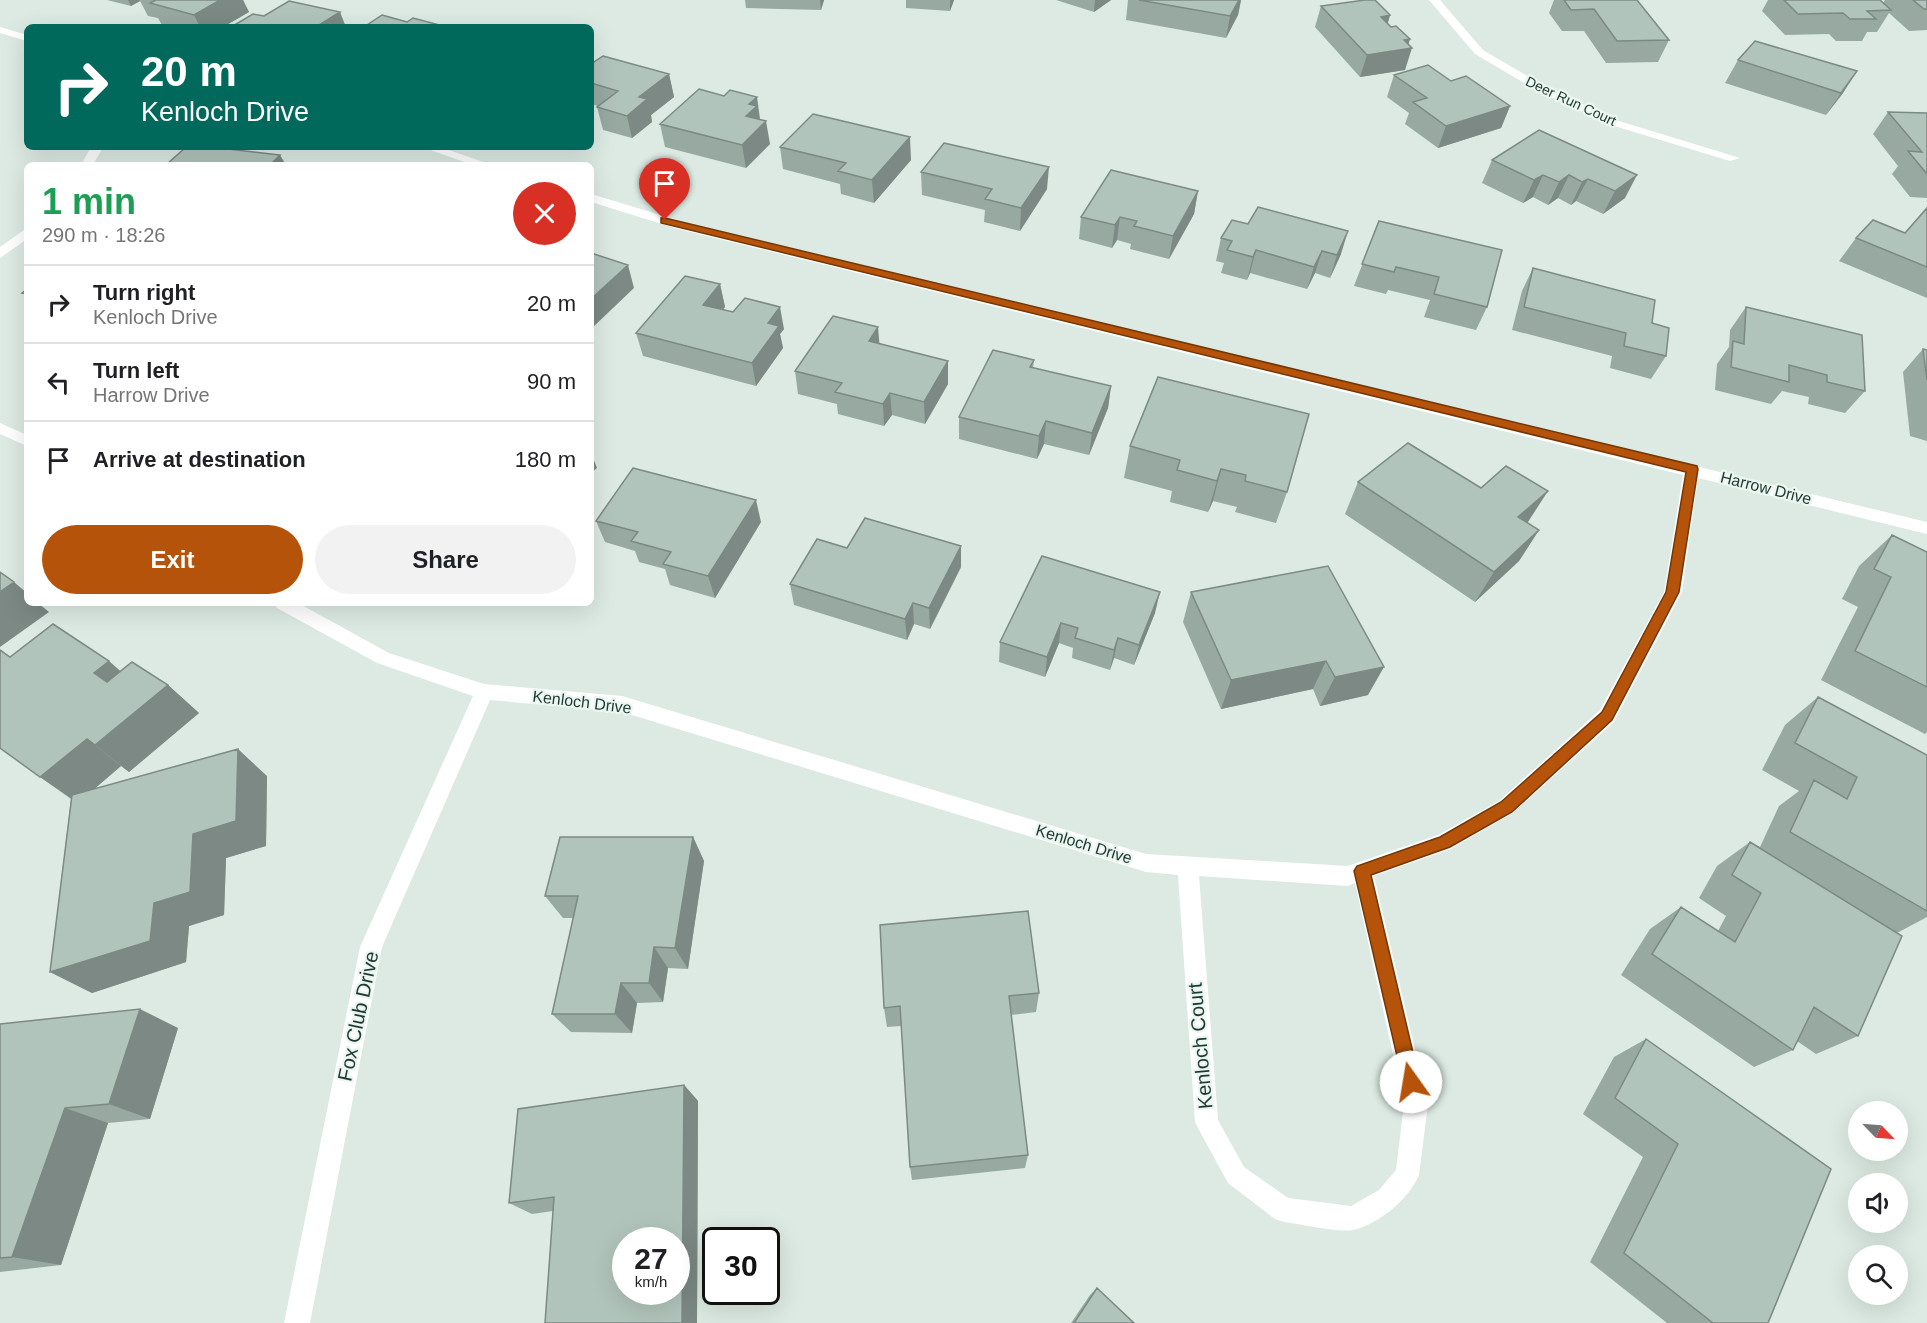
<!DOCTYPE html>
<html lang="en">
<head>
<meta charset="utf-8">
<style>
	body { margin:0; font-family:Arial,sans-serif; background:#f2f2f2; color:#202124; height:100vh; display:flex; flex-direction:column; font-size:22px; white-space:nowrap }
	* { box-sizing:border-box; margin:0 }
	p { font-size:20px; color:#757577 }
	.icon { flex:none; width:33px; height:33px; fill:none; stroke:currentColor; stroke-width:2; stroke-linecap:round; stroke-linejoin:round }
	.map { position:relative; flex:1; overflow:hidden }
	.sheet { position:absolute; left:24px; top:162px; width:570px; height:444px; display:flex; flex-direction:column; background:#fff; border-radius:9px; box-shadow:0 6px 24px #0002 }
	.sheet>* { flex:none }
	.hud { position:absolute; left:24px; top:24px; width:570px; height:126px; border-radius:9px; box-shadow:0 6px 24px #0002; background:#00695c; color:#fff; overflow:hidden }
	.needle { width:39px; rotate:115deg }
	.buttons { position:absolute; left:1848px; top:1101px; display:grid; gap:12px }
	.buttons a { display:grid; place-items:center; width:60px; height:60px; border-radius:50%; background:#fff; box-shadow:0 6px 24px #0002; font-size:30px }
	.speed { position:absolute; left:612px; top:1227px; display:flex; gap:12px; font-size:30px; font-weight:700; text-align:center }
	.speed>* { display:grid; place-content:center; width:78px; height:78px; border-radius:50%; background:#fff; box-shadow:0 6px 24px #0002; line-height:1 }
	.speed small { font-size:15px; font-weight:400 }
	.speed .limit { border:3px solid #111; border-radius:9px; background:#fff; color:#111 }
	.pin { position:absolute; display:grid; place-items:center; width:51px; height:51px; color:#fff; margin:-62px -26px; border-radius:50% 50% 50% 0; rotate:-45deg; box-shadow:0 0 6px #0007 }
	.pin .icon { rotate:45deg }
	.me { position:absolute; width:66px; margin:-33px; rotate:347deg; stroke-linejoin:round; filter:drop-shadow(0 0 4px #0008) }
	.turn { display:flex; align-items:center; gap:21px; height:126px; padding:0 18px; font-size:27px }
	.turn .icon { width:78px; height:78px; stroke-width:2.5 }
	.turn b { display:block; font-size:42px; line-height:51px }
	.round { display:grid; place-items:center; flex:none; width:63px; height:63px; border-radius:32px; background:#f2f2f2 }
	.summary { display:flex; align-items:center; justify-content:space-between; height:102px; padding:0 18px }
	h1 { font-size:36px; font-weight:600; line-height:45px; color:#1e9e55 }
	.action { display:flex; gap:12px; margin-top:auto; padding:12px 18px }
	.action a { flex:1; height:69px; border-radius:36px; background:#b45309; color:#fff; font-size:24px; font-weight:600; line-height:69px; text-align:center }
	.action a+a { background:#f2f2f2; color:#202124 }
	ul { padding:0; list-style:none }
	li { display:flex; align-items:center; gap:18px; height:78px; padding:0 18px; border-top:2px solid #e0e0e0 }
	li div { flex:1 }
	li b { display:block; font-size:22px }
	li em { font-style:normal }
	.map>svg:first-child { display:block }
	.lines { fill:none; stroke-linecap:round; stroke-linejoin:round }
	.minor { fill:#fff; fill-rule:evenodd }
	.wall { fill:#98a9a2 }
	.shaded-wall { fill:#7c8984 }
	.building { fill:#b1c4bc; stroke:#7c8984; stroke-width:1.5; fill-rule:evenodd }
	.route { fill:#b45309; stroke:#753606; stroke-width:1.5 }
	.labels { text-anchor:middle; dominant-baseline:central; stroke-width:4.5; stroke-linejoin:round; paint-order:stroke }
	.far-street-label { font-size:14px; fill:#1d3931; stroke:#ecf6f1 }
	.street-label { font-size:16px; fill:#1d3931; stroke:#ecf6f1 }
	.near-street-label { font-size:20px; fill:#1d3931; stroke:#ecf6f1 }
</style>
</head>
<body>
<div class="map">
<svg width="1927" height="1323" viewBox="0 0 1927 1323">
	<rect width="100%" height="100%" fill="#dceae3"/>
	<g class="lines">
		<path class="minor" d="M1429,0H1440L1483,50L1546,87L1619,121L1740,158L1730,161L1611,125L1538,91L1475,54Z
			M0,27L27,35V41L0,33Z
			M91,147H103L93,165H81Z
			M422,147H440L492,165H473Z
			M591,194L687,223L1927,522V534L1698,478L1682,592L1614,722L1513,813L1451,849L1374,876L1428,1104L1419,1175C1409,1199 1379,1224 1353,1230C1340,1233 1300,1224 1284,1222L1275,1219L1228,1183L1199,1130L1195,1122L1178,875L1146,872L622,712L490,700L382,947L310,1323H284L360,947L473,696L377,663L277,608L274,603H298L389,653L484,684L622,696L1146,854L1348,866L1438,835L1499,801L1600,710L1664,592L1683,475L678,229L591,202ZM1199,876L1348,886L1355,883L1404,1104L1396,1170L1379,1190L1351,1206L1288,1198L1244,1167L1218,1120Z
			M27,228V239L0,258V247Z
			M0,423L27,435V446L0,434Z"/>
	</g>
	<path class="wall" d="M107,0H243L249,12L223,27H169L162,25L158,18L148,16L140,1L131,6Z
		M745,0H824L821,10L746,8Z
		M906,0H954L950,11L906,8Z
		M1056,0H1111L1094,12Z
		M1128,0H1241L1238,15L1226,38L1126,20Z
		M1554,0H1637L1669,40L1658,62L1606,63L1584,31H1562L1549,13Z
		M1768,0H1880L1883,3L1885,0H1927V30L1909,31L1889,13L1877,32H1867L1862,41H1836L1829,34L1785,35L1762,11Z
		M1321,6L1390,15L1388,23L1391,27L1410,39L1408,44L1405,70L1360,77L1315,27Z
		M1738,60L1843,93L1826,115L1725,83Z
		M591,64L669,74L674,97L651,115L652,122L632,138L603,130L597,107L598,106L591,104Z
		M1394,75L1451,81L1510,106L1501,128L1438,148L1405,124L1409,113L1387,97Z
		M1888,112L1927,113V198L1910,197L1892,174L1898,166L1873,134Z
		M760,119L770,144L746,168L665,147L660,124Z
		M1539,130L1625,198L1603,214L1576,201L1571,205L1558,198L1548,205L1533,197L1523,203L1482,183L1492,160Z
		M780,147L911,160L874,203L841,194L840,184L783,169Z
		M921,172L1047,189L1020,231L984,222L985,210L922,195Z
		M1198,191L1194,214L1169,259L1130,249L1131,244L1117,240L1112,248L1079,239L1081,217Z
		M1927,208V298L1839,261L1856,238L1905,233Z
		M1232,220L1341,254L1330,278L1315,273L1307,289L1250,273L1247,280L1221,273L1224,263L1216,261L1221,238Z
		M1379,221L1487,307L1476,330L1424,317L1430,300L1388,290L1386,294L1354,286Z
		M1533,268L1652,323L1666,356L1651,379L1610,368L1612,356L1512,330L1522,291Z
		M720,284L725,307L723,310L784,329L780,334L783,348L756,386L643,356L636,333Z
		M1746,307L1865,391L1845,413L1808,404L1809,397L1782,391L1771,404L1715,390L1717,364L1729,347L1730,330Z
		M880,344L948,361V384L925,424L892,415L884,426L838,414L837,404L798,394L795,371Z
		M1923,349L1927,350V441L1910,436L1903,372Z
		M1034,360L1033,368L1111,386L1108,408L1089,455L1044,444L1037,459L959,439V417Z
		M1158,377L1287,492L1276,523L1235,512L1237,507L1213,501L1208,512L1170,502L1172,491L1124,478L1130,446Z
		M1358,482L1481,488L1527,523L1539,530L1519,561L1475,602L1345,514Z
		M596,521L761,522L715,598L670,585L665,569L639,562L635,551L605,542Z
		M1892,535L1927,552V732L1925,734L1821,680L1858,607L1842,599L1859,566Z
		M847,548L961,567L930,629L914,624L907,640L794,605L790,584Z
		M1042,556L1155,613L1134,665L1114,658L1110,670L1072,658L1073,648L1059,643L1045,677L999,662L1000,642Z
		M1328,566L1368,695L1320,706L1313,689L1221,709L1183,622L1191,592Z
		M10,657L120,671L168,685L199,713L129,772L121,766L95,788L267,776L266,846L226,858L224,915L189,926L186,962L92,993L50,972L71,799L40,777Z
		M1818,697L1927,755V917L1897,933L1858,1036L1816,1054L1797,1041L1793,1050L1754,1067L1621,975L1650,929L1681,907L1718,931L1726,916L1699,898L1717,866L1750,842L1760,847L1779,806L1799,791L1762,770L1785,725Z
		M693,837L704,861L688,969L668,968L663,1002L637,1003L632,1033L571,1032L552,1014L573,918H563L545,896Z
		M1039,993L1036,1012L1011,1015L1028,1155L1025,1168L912,1180L910,1167L901,1026L887,1027L884,1008Z
		M0,1024L178,1028L150,1119L108,1123L61,1265L0,1272Z
		M1646,1039L1768,1323H1667L1590,1262L1643,1157L1583,1114L1614,1057Z
		M684,1085L698,1101L697,1323H545L553,1211L532,1214L509,1203Z
		M1097,1288L1134,1323H1071L1090,1295Z"/>
	<path class="shaded-wall" d="M128,0H139L140,1L131,6Z
		M220,0H243L249,12L223,27H200L194,15Z
		M820,0H824L821,10Z
		M950,0H954L950,11Z
		M1095,0H1111L1094,12Z
		M1239,0H1241L1238,15L1226,38L1230,16Z
		M340,12L346,27H316Z
		M1390,15L1383,37L1381,17Z
		M1410,39L1407,49L1412,48L1405,70L1360,77L1367,55L1404,40Z
		M1857,71L1843,93L1826,115L1841,93Z
		M669,74L674,97L651,115L652,122L632,138L627,116L639,97Z
		M757,97L760,119L759,120L766,121L770,144L746,168L742,145L746,116L749,104Z
		M1510,106L1501,128L1438,148L1446,126Z
		M910,137L911,160L874,203L872,180Z
		M220,147H231L240,163L219,148Z
		M280,155L286,165H270Z
		M1049,167L1047,189L1020,231L1021,208Z
		M1543,175L1533,197L1523,203L1534,180Z
		M1569,175L1558,198L1548,205L1559,182Z
		M1637,175L1625,198L1603,214L1615,191Z
		M1588,179L1576,201L1571,205L1582,182Z
		M1198,191L1194,214L1169,259L1173,236Z
		M1120,217L1117,240L1112,248L1115,225Z
		M1348,231L1341,254L1330,278L1337,255Z
		M1256,250L1250,273L1247,280L1253,257Z
		M1322,251L1315,273L1307,289L1314,267Z
		M628,265L634,288L591,329V299Z
		M720,284L725,307L709,327L703,305Z
		M780,307L784,329L780,334L783,348L756,386L752,363L768,323Z
		M878,327L880,350L869,341Z
		M948,361V384L925,424L924,402Z
		M1111,386L1108,408L1089,455L1092,433Z
		M890,393L892,415L884,426L883,404Z
		M1046,421L1044,444L1037,459L1039,436Z
		M591,453L597,468L591,473Z
		M1221,469L1213,501L1208,512L1217,481Z
		M1548,491L1528,522L1499,549L1518,517Z
		M756,500L761,522L715,598L708,576Z
		M1539,530L1519,561L1475,602L1494,572Z
		M961,546V567L930,629L929,608Z
		M14,582L27,593V603H38L49,612L0,647V592Z
		M1160,592L1155,613L1134,665L1139,645Z
		M913,603L914,624L907,640L905,619Z
		M1061,623L1059,643L1045,677L1047,657Z
		M1118,638L1114,658L1110,670L1114,650Z
		M109,661L142,690L127,701L94,673Z
		M1326,661L1313,689L1221,709L1231,680Z
		M1384,667L1368,695L1320,706L1335,677Z
		M168,685L199,713L129,772L95,745Z
		M87,739L121,766L78,803L40,777Z
		M238,749L267,776L266,846L226,858L224,915L189,926L186,962L92,993L50,972L154,903L193,834Z
		M693,837L704,861L688,969L675,948Z
		M654,947L668,968L663,1002L649,983Z
		M621,983L637,1003L632,1033L615,1014Z
		M140,1009L178,1028L150,1119L109,1104Z
		M684,1085L698,1101L697,1323H682Z
		M65,1108L108,1123L61,1265L12,1257Z"/>
	<path class="building" d="M156,0H220L194,15L150,3Z
		M1139,0H1239L1230,16Z
		M1365,0H1375L1390,15L1381,17L1391,27L1396,26L1410,39L1404,40L1412,48L1367,55L1321,6Z
		M1564,0H1637L1669,40L1617,41L1594,9L1571,10Z
		M1784,0H1880L1891,10L1867,11L1876,19H1850L1843,13L1798,14Z
		M1913,0H1927V9H1924Z
		M289,1L340,12L316,27H231L253,14L264,16Z
		M382,15L407,22L413,18L447,27H364Z
		M1755,41L1857,71L1841,93L1738,60Z
		M603,56L669,74L639,97L647,99L627,116L597,107L618,91L591,83V64Z
		M1428,65L1451,81L1466,76L1510,106L1446,126L1413,102L1427,98L1394,75Z
		M699,89L724,96L730,90L757,97L749,104L757,106L746,116L766,121L742,145L660,124Z
		M1888,112L1927,113V174L1908,151L1922,152Z
		M813,114L910,137L872,180L838,171L846,163L780,147Z
		M1539,130L1637,175L1615,191L1588,179L1582,182L1569,175L1559,182L1543,175L1534,180L1492,160Z
		M944,143L1049,167L1021,208L985,199L992,189L921,172Z
		M186,147H220L219,148L280,155L270,165H166Z
		M1111,170L1198,191L1173,236L1134,226L1137,221L1120,217L1115,225L1081,217Z
		M1258,207L1348,231L1337,255L1322,251L1314,267L1256,250L1253,257L1227,250L1232,241L1221,238L1232,220L1248,224Z
		M1927,208V267L1856,238L1873,220L1905,233Z
		M1379,221L1502,250L1487,307L1434,294L1439,277L1396,267L1394,272L1362,264Z
		M591,253L628,265L591,299Z
		M1533,268L1655,300L1652,323L1669,328L1666,356L1624,346L1626,333L1524,307Z
		M685,276L720,284L703,305L733,312L745,298L780,307L768,323L779,326L752,363L636,333Z
		M27,289V294L22,293Z
		M1746,307L1862,335L1865,391L1827,382V375L1789,365V382L1731,367L1733,341L1744,344Z
		M833,316L878,327L869,341L948,361L924,402L890,393L883,404L835,392L842,383L795,371Z
		M1923,349L1927,350V380Z
		M993,350L1034,360L1030,367L1111,386L1092,433L1046,421L1039,436L959,417Z
		M1158,377L1309,414L1287,492L1245,481L1246,475L1221,469L1217,481L1177,470L1180,460L1130,446Z
		M1408,443L1481,488L1506,466L1548,491L1518,517L1539,530L1494,572L1358,482Z
		M633,468L756,500L708,576L663,564L671,552L631,541L638,532L596,521Z
		M865,518L961,546L929,608L913,603L905,619L790,584L817,539L847,548Z
		M1892,535L1927,552V687L1855,651L1891,577L1874,569Z
		M1042,556L1160,592L1139,645L1118,638L1114,650L1075,638L1078,628L1061,623L1047,657L1000,642Z
		M1328,566L1384,667L1335,677L1326,661L1231,680L1191,592Z
		M0,572L14,582L0,592Z
		M53,624L109,661L94,673L107,682L132,662L168,685L95,745L87,739L40,777L0,748V650L10,657Z
		M1818,697L1927,755V911L1790,832L1814,780L1847,799L1857,777L1795,743Z
		M238,749L236,821L193,834L190,892L154,903L150,941L50,972L72,795Z
		M560,837H693L675,948L654,947L649,983H621L615,1014H552L578,896H545Z
		M1750,842L1902,936L1858,1036L1814,1007L1793,1050L1652,954L1681,907L1735,942L1761,893L1732,875Z
		M1028,911L1039,993L1009,996L1028,1155L910,1167L900,1006L884,1008L880,925Z
		M140,1009L109,1104L65,1108L12,1257L0,1258V1024Z
		M1646,1039L1831,1169L1768,1323H1713L1624,1253L1678,1144L1615,1098Z
		M684,1085L682,1323H545L554,1197L509,1203L518,1109ZM626,1240H676V1292H626Z
		M1097,1288L1134,1323H1074Z"/>
	<path class="route" d="M665,218L1697,466L1698,469L1679,592L1612,720L1512,812L1450,847L1371,875L1420,1082L1417,1088L1411,1090L1405,1088L1403,1082L1354,871L1357,866L1440,837L1501,802L1602,712L1666,592L1686,472L661,223V218Z"/>
	<g class="labels">
		<g class="far-street-label">
			<text transform="translate(1571 101) rotate(25)">Deer Run Court</text>
		</g>
		<g class="street-label">
			<text transform="translate(1766 488) rotate(14)">Harrow Drive</text>
			<text transform="translate(582 702) rotate(7)">Kenloch Drive</text>
			<text transform="translate(1084 844) rotate(17)">Kenloch Drive</text>
		</g>
		<g class="near-street-label">
			<text transform="translate(358 1016) rotate(-78)">Fox Club Drive</text>
			<text transform="translate(1200 1046) rotate(-95)">Kenloch Court</text>
		</g>
	</g>
</svg>
<div class="buttons">
<a><svg class="needle" viewBox="-14 -14 28 28"><path d="M0-13l5 13h-10z" fill="#e53935"/><path d="M0 13l5-13h-10z" fill="#757577"/></svg></a>
<a><svg class="icon" aria-label="sound" viewBox="0 0 24 24"><path d="M4 9h4l5-4v14l-5-4H4zM17 9q2 3 0 6"/></svg></a>
<a><svg class="icon" aria-label="search" viewBox="0 0 24 24"><circle cx="10" cy="10" r="6"/><path d="M15 15l6 6"/></svg></a>
</div>
<div class="speed"><div>27<small>km/h</small></div><div class="limit">30</div></div>
<div class="pin" style="left:665px;top:220px;background:#d93025"><svg class="icon" aria-label="arrive" viewBox="0 0 24 24"><path d="M6 21V4h12l-3 4 3 4H6"/></svg></div>
<svg class="me" style="left:1411px;top:1082px" viewBox="-20 -20 40 40"><circle r="19" fill="#fff"/><path d="M0-13L10 11 0 6-10 11z" fill="#b45309"/></svg>
<div class="hud">
<div class="turn"><svg class="icon" aria-label="right" viewBox="0 0 24 24"><path d="M7 20v-9h11M14 6l5 5-5 5"/></svg><div><b>20 m</b>Kenloch Drive</div></div>
</div>
<section class="sheet">
<div class="summary"><div><h1>1 min</h1><p>290 m · 18:26</p></div><a class="round" style="background:#d93025;color:#fff"><svg class="icon" aria-label="close" viewBox="0 0 24 24"><path d="M6 6l12 12M18 6L6 18"/></svg></a></div>
<ul>
<li><svg class="icon" aria-label="right" viewBox="0 0 24 24"><path d="M7 20v-9h11M14 6l5 5-5 5"/></svg><div><b>Turn right</b><p>Kenloch Drive</p></div><em>20 m</em></li>
<li><svg class="icon" aria-label="left" viewBox="0 0 24 24"><path d="M17 20v-9H6M10 6l-5 5 5 5"/></svg><div><b>Turn left</b><p>Harrow Drive</p></div><em>90 m</em></li>
<li><svg class="icon" aria-label="arrive" viewBox="0 0 24 24"><path d="M6 21V4h12l-3 4 3 4H6"/></svg><div><b>Arrive at destination</b></div><em>180 m</em></li>
</ul>
<div class="action"><a>Exit</a><a>Share</a></div>
</section>
</div>
</body>
</html>
